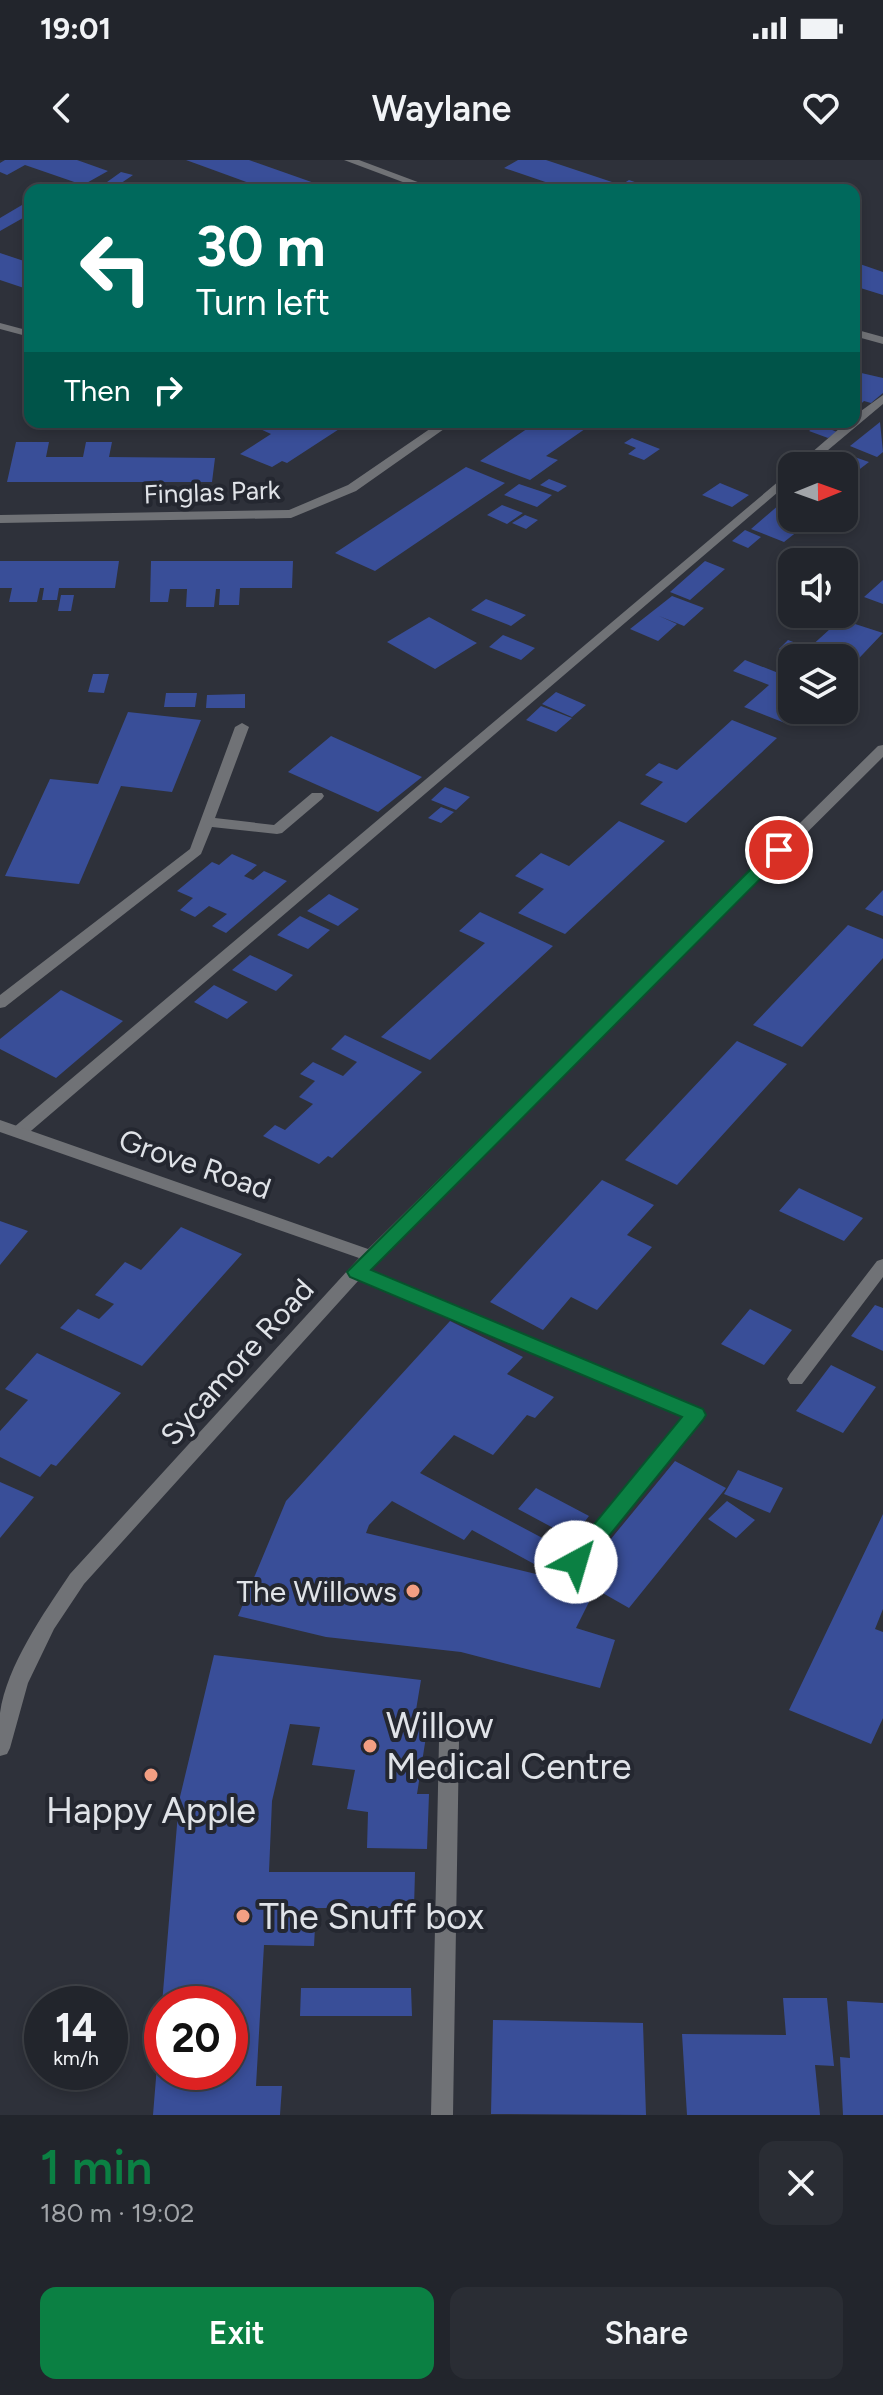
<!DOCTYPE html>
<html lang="en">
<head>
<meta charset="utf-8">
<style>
	body { margin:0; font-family:Figtree,sans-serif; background:#2a2d34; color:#f1f3f6; height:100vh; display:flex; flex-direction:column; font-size:30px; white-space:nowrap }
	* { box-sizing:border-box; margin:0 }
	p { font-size:26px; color:#a2a5a9 }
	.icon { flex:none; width:44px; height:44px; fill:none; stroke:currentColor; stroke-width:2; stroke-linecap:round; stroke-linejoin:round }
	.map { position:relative; height:1955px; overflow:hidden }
	.details { display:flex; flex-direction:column; background:#22252c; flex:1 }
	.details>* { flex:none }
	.guide { position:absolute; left:24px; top:24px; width:836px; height:244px; border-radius:16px; box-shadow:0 4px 12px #0003,0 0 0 2px #3f4248; background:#00695c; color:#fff; overflow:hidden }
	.needle { width:52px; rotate:89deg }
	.buttons { position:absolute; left:778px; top:292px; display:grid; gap:16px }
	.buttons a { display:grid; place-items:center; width:80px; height:80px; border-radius:16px; background:#22252c; box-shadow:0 4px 12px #0003,0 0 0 2px #3f4248; font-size:40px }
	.speed { position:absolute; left:24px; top:1826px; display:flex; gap:16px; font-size:40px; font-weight:700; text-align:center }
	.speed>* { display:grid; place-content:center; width:104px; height:104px; border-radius:50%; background:#22252c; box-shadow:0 4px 12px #0003,0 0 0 2px #3f4248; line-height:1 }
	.speed small { font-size:20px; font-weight:400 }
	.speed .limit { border:12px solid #d22; background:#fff; color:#111 }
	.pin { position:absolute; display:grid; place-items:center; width:68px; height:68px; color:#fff; margin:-34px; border:4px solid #fff; border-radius:50%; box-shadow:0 2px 8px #0007 }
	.me { position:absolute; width:88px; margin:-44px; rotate:39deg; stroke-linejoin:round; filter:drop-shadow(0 0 6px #0008) }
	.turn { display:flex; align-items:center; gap:28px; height:168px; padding:0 40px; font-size:36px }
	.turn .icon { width:104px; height:104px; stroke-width:2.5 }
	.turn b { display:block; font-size:56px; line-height:68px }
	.then { display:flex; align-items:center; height:76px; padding:0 40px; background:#0003; gap:16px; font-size:30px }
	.round { display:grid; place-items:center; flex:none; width:84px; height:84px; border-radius:16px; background:#2a2d34 }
	.headline { display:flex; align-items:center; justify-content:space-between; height:136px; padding:0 40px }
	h1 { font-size:48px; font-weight:600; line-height:60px; color:#0b8043 }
	.button { display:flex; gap:16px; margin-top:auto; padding:16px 40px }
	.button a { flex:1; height:92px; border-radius:16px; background:#0b8043; color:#fff; font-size:32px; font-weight:600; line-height:92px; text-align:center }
	.button a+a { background:#2a2d34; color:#f1f3f6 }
	.status { display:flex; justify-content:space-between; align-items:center; height:56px; padding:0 40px; background:#22252c; direction:ltr }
	.status svg { height:22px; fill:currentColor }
	header { display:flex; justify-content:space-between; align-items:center; height:104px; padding:0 40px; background:#22252c; font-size:36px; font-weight:600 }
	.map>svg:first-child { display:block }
	.building { fill:#394e98 }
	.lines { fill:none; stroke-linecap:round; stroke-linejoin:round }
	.lane { fill:#707276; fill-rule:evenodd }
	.street { fill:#707276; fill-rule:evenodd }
	.route { fill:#0b8043; stroke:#07532c; stroke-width:2 }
	.poi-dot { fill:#f39f83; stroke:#242730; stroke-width:3 }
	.labels { text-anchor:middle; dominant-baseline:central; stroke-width:8; stroke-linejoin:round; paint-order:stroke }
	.far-street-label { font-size:26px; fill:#e0e3e8; stroke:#242730 }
	.street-label { font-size:30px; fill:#e0e3e8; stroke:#242730 }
	.poi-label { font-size:30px; fill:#e0e3e8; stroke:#242730; text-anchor:end }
	.near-poi-label { font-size:36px; fill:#e0e3e8; stroke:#242730; text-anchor:start }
</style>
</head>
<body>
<div class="status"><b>19:01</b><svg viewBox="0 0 49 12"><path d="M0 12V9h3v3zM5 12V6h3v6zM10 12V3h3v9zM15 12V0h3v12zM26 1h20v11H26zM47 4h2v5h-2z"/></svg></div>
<header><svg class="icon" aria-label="back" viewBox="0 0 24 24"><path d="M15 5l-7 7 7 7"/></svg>Waylane<svg class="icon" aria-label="heart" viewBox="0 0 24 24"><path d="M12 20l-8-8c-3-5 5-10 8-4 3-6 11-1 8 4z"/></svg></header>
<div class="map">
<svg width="883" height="1955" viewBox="0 0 883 1955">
	<rect width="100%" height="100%" fill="#2e313a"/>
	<path class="building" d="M5,0H77L108,11L83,25L25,5L7,15L0,12V3Z
		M186,0H249L320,25L312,30H268Z
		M518,0H546L621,25L629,20L652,28L569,30L504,8Z
		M121,12L133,15L111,30L100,27Z
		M22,45L30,48V54L0,71V58Z
		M0,93L30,103V130L0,120Z
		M854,102L883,112V135L854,126Z
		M857,212L883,218V233L871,243L864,241L854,250Z
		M267,262H350L287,303L282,301L272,307L240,294L271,274L258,268Z
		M537,262H595L546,296L558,300L530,320L480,301Z
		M880,262L883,292L877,297L850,286Z
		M818,264L837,272L828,278L809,271Z
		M632,278L660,289L644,300L628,294L636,288L624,283Z
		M16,282H49L46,297H83L86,282H112L109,297L215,298L212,322H7Z
		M843,293L869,302L856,312L831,303Z
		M466,307L505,323L375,411L335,393Z
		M549,319L567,326L558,332L540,325Z
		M720,323L749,335L732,347L702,335Z
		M519,324L552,335L537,347L504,335Z
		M787,338L792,340V358H813L804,366L795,363L803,367L784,382L751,369Z
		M502,345L523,353L507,364L487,355Z
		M525,355L538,360L526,369L512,363Z
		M745,370L761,377L748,388L732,381Z
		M0,401H119L115,428H59L57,440H42L44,428H40L37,442H9L12,428H0Z
		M151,401H293L292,428H240L239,445H219L220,429H216L214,447H186L187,429H170L168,442H150Z
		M705,401L725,409L690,440L670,432Z
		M883,420V444L864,437Z
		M61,435H74L71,451H58Z
		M672,436L704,448L684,466L659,456L677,464L658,481L630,469Z
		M486,439L526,455L511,466L471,450Z
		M824,454L883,473L844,514V498H798L779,489L788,480L809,488L830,469L814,463Z
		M429,457L477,483L435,509L387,482Z
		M503,475L535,488L521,500L489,487Z
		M745,500L781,514L792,504V550H805L790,565L744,547L769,525L733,511Z
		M93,514H109L104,533L88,532Z
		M556,532L586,545L572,557L542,544Z
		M166,533H197L195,547H164Z
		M245,534V548H206L207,535Z
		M541,546L569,557L572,558L556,572L526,560Z
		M128,552L201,560L172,632L121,626L79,724L5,716L50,619L98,624Z
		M732,560L777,578L686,663L640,644L663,622L645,615L659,603L677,610Z
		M331,576L391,603L422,617L378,652L288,612Z
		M445,627L470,637L456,650L431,640Z
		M441,647L454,652L441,663L428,658Z
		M619,661L665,681L565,774L518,753L544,729L515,716L541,693L569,706Z
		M232,694L257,705L244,716L253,720L264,711L287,721L226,773L212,766L227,754L209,746L195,757L180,750L193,738L177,731L212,702L219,705Z
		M883,730V756L865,749Z
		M329,734L359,749L338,766L307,751Z
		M480,752L553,786L430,900L381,877L485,783L459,771Z
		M300,756L330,770L308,789L277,775Z
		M848,765L883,779V798L802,887L753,865Z
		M250,795L293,815L276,831L232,810Z
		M214,825L248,842L227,859L194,842Z
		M61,830L123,861L56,918L0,889V879Z
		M345,875L422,912L332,998L328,996L319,1004L263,976L275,965L285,970L313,944L299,937L315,921L300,914L313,902L343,916L357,902L331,889Z
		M737,881L787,904L677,1025L625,1000Z
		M602,1020L654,1045L627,1075L652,1087L597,1150L571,1137L543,1170L490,1142Z
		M799,1028L863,1058L844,1081L779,1051Z
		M0,1061L28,1071L0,1105Z
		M181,1067L242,1094L142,1206L60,1168L78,1149L99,1159L114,1144L95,1135L125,1102L141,1110Z
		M875,1145L883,1148V1191L851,1176Z
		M750,1149L792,1170L764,1205L721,1184Z
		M450,1161L523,1197L507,1214L554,1237L535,1258L527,1255L493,1295L454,1275L420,1313L565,1390L547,1411L472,1370L464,1380L392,1341L369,1365L366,1373L565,1421L589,1442L576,1468L615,1480L600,1528L461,1492L326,1477L238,1456L286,1341Z
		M37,1193L121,1233L56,1306L51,1304L40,1317L0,1297V1271L28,1240L5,1229Z
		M831,1205L876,1227L843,1273L796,1251Z
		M675,1301L726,1328L629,1448L578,1419Z
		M738,1310L783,1328L770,1353L724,1334Z
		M0,1322L34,1337L0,1378Z
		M536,1328L589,1356L572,1378L518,1349Z
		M727,1341L755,1360L736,1378L708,1359Z
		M883,1354V1449L875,1469L883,1472V1558L871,1584L789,1550Z
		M214,1495L421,1520L414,1562L428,1564L417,1634H429L427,1689L367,1688L368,1652L347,1649L355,1610L312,1605L320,1567L290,1564L272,1641L269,1712H415L414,1748H316L314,1786L264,1785L256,1926H282L280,1955H153L160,1869L162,1912H230V1844H162L179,1641Z
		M301,1828H411L412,1856H300Z
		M783,1838H827L834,1906L815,1905L820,1955H687L682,1874L786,1875Z
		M847,1841L883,1843V1955H843L840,1897L850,1898Z
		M493,1860L643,1863L646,1955L491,1954Z"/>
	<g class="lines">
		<path class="lane" d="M883,235V244L809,306H796L847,262H854V256Z
			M792,310V320L25,976H13L11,972L13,968Z
			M883,1099V1117L802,1224H790L787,1219L790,1214L877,1101Z
			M357,1106L702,1250L705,1255L583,1407L576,1409L569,1407L567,1402L569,1397L684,1257L351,1116L349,1112L351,1108Z
			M449,1573L456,1575L459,1581L453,1955H431L439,1581L442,1575Z"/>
		<path class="street" d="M344,0H359L439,30H424Z
			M0,163L30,171V177L0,169Z
			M854,169L883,177V184L854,176Z
			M440,262H454L356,331L291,358L0,363V355L289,350L348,325Z
			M242,563L249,567L215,658L274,665L312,633H322L324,636L322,639L282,673L277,674L212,667L201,694L5,847L0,848V835L190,689L235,567Z
			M883,585V597L377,1100L84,1424L54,1469L28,1523L10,1588L7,1594L0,1596C0,1582 0,1566 0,1553C7,1505 44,1453 70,1414L359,1098L0,972V960L368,1089L878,586Z"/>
	</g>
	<path class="route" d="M779,685L785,687V694L371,1110L703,1249L706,1255L703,1260L583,1408H568L565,1402L568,1396L682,1257L350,1117L347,1112L773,687Z"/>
	<g class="poi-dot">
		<circle cx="413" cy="1431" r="8"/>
		<circle cx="370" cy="1586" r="8"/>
		<circle cx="151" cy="1615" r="8"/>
		<circle cx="243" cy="1756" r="8"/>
	</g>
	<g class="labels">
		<g class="far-street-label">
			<text transform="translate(212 332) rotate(-2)">Finglas Park</text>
		</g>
		<g class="street-label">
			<text transform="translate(195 1004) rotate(19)">Grove Road</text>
			<text transform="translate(237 1202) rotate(-48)">Sycamore Road</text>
		</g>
		<g class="poi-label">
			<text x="397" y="1431">The Willows</text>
		</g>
		<g class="near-poi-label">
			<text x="386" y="1565">Willow<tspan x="386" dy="41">Medical Centre</tspan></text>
			<text x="151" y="1650" text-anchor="middle">Happy Apple</text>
			<text x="259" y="1756">The Snuff box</text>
		</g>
	</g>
</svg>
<div class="buttons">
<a><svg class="needle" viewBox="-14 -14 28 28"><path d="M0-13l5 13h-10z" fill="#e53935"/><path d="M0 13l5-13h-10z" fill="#a2a5a9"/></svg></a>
<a><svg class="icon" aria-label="sound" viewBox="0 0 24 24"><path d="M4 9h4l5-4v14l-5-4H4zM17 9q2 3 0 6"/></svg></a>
<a><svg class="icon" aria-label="layers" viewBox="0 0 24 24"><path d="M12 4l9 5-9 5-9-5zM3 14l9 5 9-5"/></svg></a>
</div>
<div class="speed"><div>14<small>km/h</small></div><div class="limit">20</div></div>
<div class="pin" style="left:779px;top:690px;background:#d93025"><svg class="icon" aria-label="arrive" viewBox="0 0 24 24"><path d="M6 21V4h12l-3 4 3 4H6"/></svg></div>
<svg class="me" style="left:576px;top:1402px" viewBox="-20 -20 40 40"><circle r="19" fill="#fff"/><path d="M0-13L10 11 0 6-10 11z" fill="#0b8043"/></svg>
<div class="guide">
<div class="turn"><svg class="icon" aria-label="left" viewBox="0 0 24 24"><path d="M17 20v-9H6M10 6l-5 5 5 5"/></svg><div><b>30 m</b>Turn left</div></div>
<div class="then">Then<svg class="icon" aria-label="right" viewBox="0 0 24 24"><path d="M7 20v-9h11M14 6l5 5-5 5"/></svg></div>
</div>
</div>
<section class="details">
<div class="headline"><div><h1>1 min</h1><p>180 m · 19:02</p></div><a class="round"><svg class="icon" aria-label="close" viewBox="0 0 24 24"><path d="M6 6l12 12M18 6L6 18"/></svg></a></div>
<div class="button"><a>Exit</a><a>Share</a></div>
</section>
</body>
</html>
